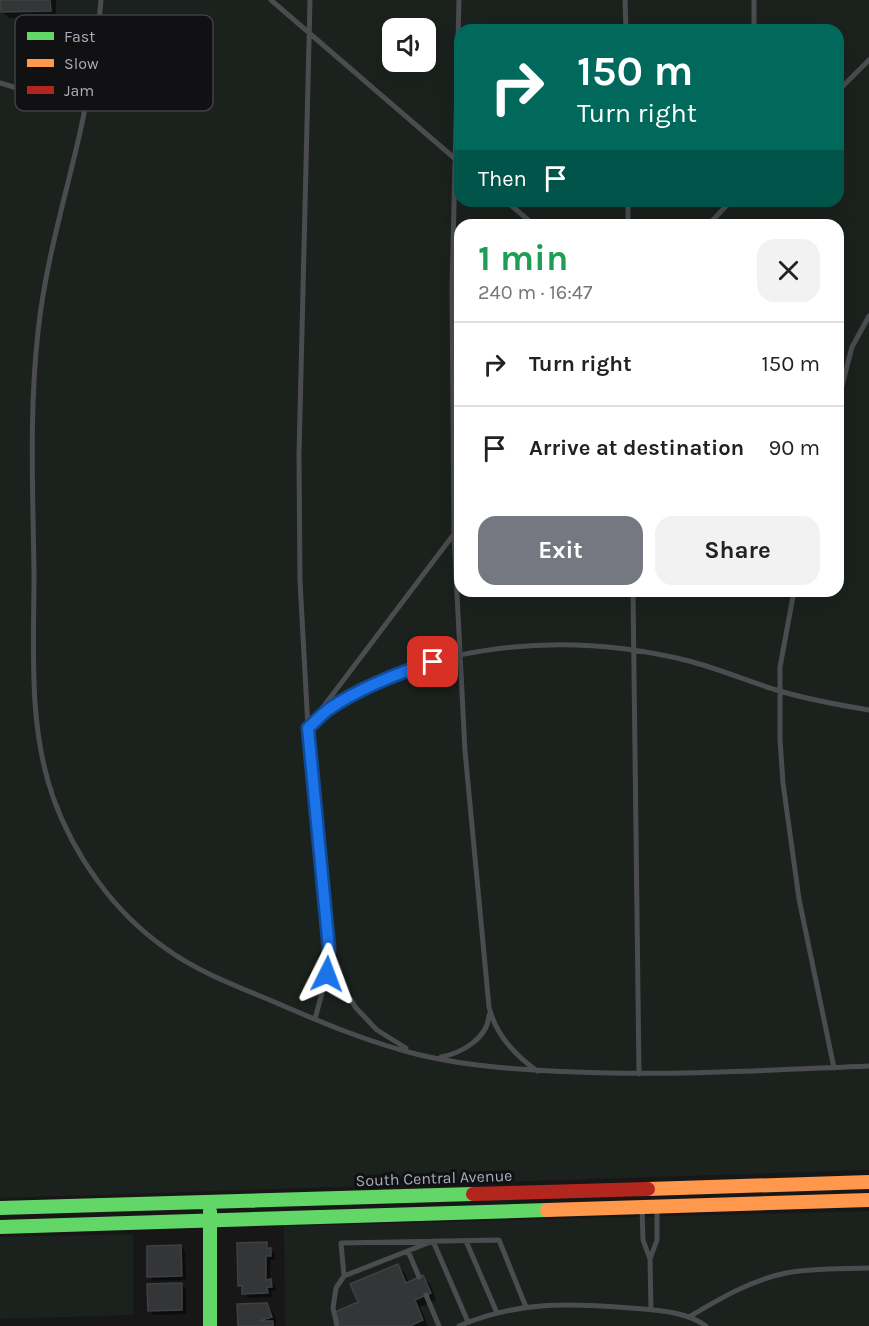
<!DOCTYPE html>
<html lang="en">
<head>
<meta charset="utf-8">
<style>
	body { margin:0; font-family:Karla,sans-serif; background:#f2f2f2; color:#222; height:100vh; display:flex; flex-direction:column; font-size:22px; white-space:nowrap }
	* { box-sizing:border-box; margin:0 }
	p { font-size:20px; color:#767676 }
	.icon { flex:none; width:33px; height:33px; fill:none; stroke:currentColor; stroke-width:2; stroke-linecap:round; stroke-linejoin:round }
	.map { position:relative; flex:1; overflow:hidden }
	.panel { position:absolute; left:454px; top:219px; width:390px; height:378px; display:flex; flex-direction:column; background:#fff; border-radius:18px; box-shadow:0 6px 24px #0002 }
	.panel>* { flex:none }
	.top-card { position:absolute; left:454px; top:24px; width:390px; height:183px; border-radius:18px; box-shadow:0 6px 24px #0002; background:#00695c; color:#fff; overflow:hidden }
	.tools { position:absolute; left:382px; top:18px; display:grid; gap:12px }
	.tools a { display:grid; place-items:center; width:54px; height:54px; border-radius:12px; background:#fff; box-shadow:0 6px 24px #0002; font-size:30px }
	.pin { position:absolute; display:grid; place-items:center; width:51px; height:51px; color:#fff; margin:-26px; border-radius:12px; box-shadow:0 3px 9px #0006 }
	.me { position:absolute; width:66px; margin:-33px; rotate:3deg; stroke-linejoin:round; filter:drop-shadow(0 0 4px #0008) }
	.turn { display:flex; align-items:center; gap:21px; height:126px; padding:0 24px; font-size:27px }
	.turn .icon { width:78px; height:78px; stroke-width:2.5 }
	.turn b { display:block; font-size:42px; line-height:51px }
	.then { display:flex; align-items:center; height:57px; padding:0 24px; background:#0003; gap:12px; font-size:22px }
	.round { display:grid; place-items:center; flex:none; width:63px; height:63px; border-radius:18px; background:#f2f2f2 }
	.overview { display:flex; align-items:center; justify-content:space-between; height:102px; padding:0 24px }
	h1 { font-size:36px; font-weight:700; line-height:45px; color:#1e9e55 }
	.cta { display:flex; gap:12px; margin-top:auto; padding:12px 24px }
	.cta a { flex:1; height:69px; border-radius:18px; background:#757880; color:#fff; font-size:24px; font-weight:700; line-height:69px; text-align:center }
	.cta a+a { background:#f2f2f2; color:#222 }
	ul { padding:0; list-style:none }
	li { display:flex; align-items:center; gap:18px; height:84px; padding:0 24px; border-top:2px solid #e0e0e0 }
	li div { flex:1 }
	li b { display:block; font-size:22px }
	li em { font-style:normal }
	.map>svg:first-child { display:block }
	.green { fill:#1b211c; fill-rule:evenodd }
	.shadow { fill:#0007 }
	.building { fill:#343537; stroke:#3f4043; stroke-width:1.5 }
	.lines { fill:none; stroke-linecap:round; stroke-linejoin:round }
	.lane { stroke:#4b4c50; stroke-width:5 }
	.fast { stroke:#63d668; stroke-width:14 }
	.slow { stroke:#ff974d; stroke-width:14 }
	.jam { stroke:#b3261e; stroke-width:14 }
	.route-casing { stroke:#114b97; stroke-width:15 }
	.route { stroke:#1a73e8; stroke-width:10 }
	.labels { text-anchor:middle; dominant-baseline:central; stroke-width:6; stroke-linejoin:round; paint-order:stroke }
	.street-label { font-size:16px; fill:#a8adb8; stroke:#111113 }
	.key { fill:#111113; stroke:#3e4045; stroke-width:1.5 }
	.key-label { font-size:16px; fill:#a8adb8 }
</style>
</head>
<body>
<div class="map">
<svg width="869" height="1326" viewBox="0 0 869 1326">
	<rect width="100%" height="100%" fill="#171717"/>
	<path class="green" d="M0,0H869V1170L0,1198ZM393,28H426V62H393ZM460,30H838V201H460ZM460,225H838V591H460Z
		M869,1211V1326H285L284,1226Z
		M133,1234V1315L0,1319V1237Z"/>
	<path class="shadow" d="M2,0H56V17L9,18L2,12Z
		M267,1244L275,1254V1260H270V1281L275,1286L276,1291H271L272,1297L249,1298L239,1286Z
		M180,1246L185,1251L186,1280L154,1281L149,1276Z
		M397,1265L404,1272L409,1283L423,1277L430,1284L436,1300L420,1307L428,1326H342L360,1303Z
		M181,1285L186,1289V1314L154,1315L149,1310Z
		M267,1305L273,1312L277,1323L274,1324L276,1326H240Z"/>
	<path class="building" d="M0,0H50L51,11L1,12Z
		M267,1242V1248H271V1256H266V1280L271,1279L272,1287H267L268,1293L242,1294V1286H238L237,1243Z
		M181,1245L182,1276L147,1277V1246Z
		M398,1264L406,1283L423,1275L431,1293L415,1300L423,1320L410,1326H341L335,1312L358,1302L350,1284Z
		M182,1283V1310L148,1311L147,1284Z
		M267,1303L272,1317L259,1321H273V1326H238L237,1304Z"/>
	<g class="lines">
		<path class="lane" d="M101,0C97,46 89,92 79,137C64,202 45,265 38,332C29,412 33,493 34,574C34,648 28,726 53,797C74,856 114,912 165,948C195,970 231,984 265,998C316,1020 366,1042 420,1055C471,1067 523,1070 575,1072C673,1076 771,1070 869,1066
			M271,0L460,163
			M310,0L299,455L300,581L308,728L329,949L341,984L356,1008L377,1030L406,1048
			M459,0L452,288L454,535L465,751L489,1007C496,1035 514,1054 537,1071
			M625,0L626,30
			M754,0V30
			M0,83L20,89L86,100
			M838,91L869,60
			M506,201L534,225
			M628,201V225
			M708,225L731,201
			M838,401L852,347L869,316
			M633,591L639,1074
			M794,591L780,667V739L783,783L799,899L834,1068
			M314,719L460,526
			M308,728C409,640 563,630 689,661C720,669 749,682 780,691C809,700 839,705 869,710
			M315,1019L327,974L328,954
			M441,1057C462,1053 488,1038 489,1015
			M642,1208L643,1240L650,1259L651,1310
			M466,1241L497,1313
			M408,1251L419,1277
			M650,1259L657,1240V1208
			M344,1276L433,1241L468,1322
			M426,1295L439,1326
			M689,1317C719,1299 751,1280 786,1273C813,1268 841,1269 869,1268
			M337,1326L333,1308L336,1288L344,1276L341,1243L499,1240L526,1307
			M459,1326C517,1301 569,1303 631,1308C655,1310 685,1311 706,1326"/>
		<path class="fast" d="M0,1208L473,1194
			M210,1211V1326
			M0,1227L547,1210"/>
		<path class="slow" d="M648,1189L869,1182
			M547,1210L869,1200"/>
		<path class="jam" d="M473,1194L648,1189"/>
	</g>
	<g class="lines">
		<defs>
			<path id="route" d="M327,974L329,949L308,728C315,722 322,714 329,709C360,688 398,673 433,662"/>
		</defs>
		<use href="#route" class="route-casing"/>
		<use href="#route" class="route"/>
	</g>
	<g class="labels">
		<g class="street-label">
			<text transform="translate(434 1178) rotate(-2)">South Central Avenue</text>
		</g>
	</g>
	<rect x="15" y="15" width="198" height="96" rx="9" class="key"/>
	<rect x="27" y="32" width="27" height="8" fill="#63d668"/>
	<rect x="27" y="59" width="27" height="8" fill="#ff974d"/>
	<rect x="27" y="86" width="27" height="8" fill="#b3261e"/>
	<g class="key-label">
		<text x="64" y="42">Fast</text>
		<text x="64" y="69">Slow</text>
		<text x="64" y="96">Jam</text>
	</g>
</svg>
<div class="tools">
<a><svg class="icon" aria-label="sound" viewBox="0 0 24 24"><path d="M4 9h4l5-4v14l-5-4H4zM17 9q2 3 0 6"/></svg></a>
</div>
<div class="pin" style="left:433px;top:662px;background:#d93025"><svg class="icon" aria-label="arrive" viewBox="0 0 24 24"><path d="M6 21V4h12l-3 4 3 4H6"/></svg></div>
<svg class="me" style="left:327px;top:974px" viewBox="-20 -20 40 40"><path d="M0-17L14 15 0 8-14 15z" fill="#1a73e8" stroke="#fff" stroke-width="4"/></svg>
<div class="top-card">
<div class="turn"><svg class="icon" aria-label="right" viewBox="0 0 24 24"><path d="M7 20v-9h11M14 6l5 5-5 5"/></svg><div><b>150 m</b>Turn right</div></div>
<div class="then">Then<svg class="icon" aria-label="arrive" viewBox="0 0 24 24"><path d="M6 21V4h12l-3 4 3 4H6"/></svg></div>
</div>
<section class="panel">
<div class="overview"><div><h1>1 min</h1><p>240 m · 16:47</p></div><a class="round"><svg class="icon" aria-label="close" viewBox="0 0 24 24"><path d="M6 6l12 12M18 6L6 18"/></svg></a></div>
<ul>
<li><svg class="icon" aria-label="right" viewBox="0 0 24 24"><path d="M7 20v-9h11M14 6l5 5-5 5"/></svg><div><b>Turn right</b></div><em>150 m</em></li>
<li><svg class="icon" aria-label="arrive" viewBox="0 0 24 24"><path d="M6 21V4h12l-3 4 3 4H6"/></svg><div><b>Arrive at destination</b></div><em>90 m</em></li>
</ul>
<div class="cta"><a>Exit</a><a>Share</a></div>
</section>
</div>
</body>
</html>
